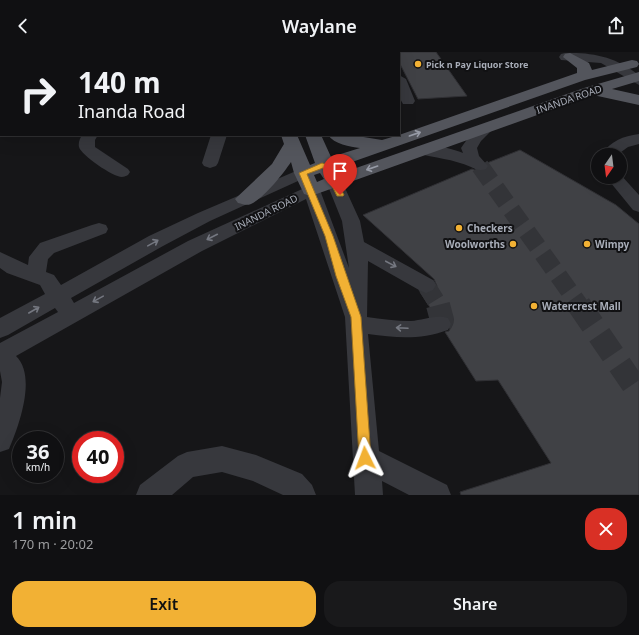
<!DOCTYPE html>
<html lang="en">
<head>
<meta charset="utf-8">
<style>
	body { margin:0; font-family:"Noto Sans",sans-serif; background:#19191b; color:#f1f3f6; height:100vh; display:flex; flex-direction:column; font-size:15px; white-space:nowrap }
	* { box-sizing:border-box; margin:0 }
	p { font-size:13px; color:#9c9d9f }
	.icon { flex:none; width:22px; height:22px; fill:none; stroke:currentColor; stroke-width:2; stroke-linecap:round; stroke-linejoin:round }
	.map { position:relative; height:443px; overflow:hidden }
	.panel { display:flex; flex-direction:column; background:#101012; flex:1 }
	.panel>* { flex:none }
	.banner { position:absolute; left:0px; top:0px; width:400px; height:84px; box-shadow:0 4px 16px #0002,0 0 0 1px #303032; background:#101012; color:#f1f3f6; overflow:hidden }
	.needle { width:26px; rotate:194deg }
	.fabs { position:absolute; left:591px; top:96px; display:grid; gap:8px }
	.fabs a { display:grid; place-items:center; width:36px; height:36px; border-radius:50%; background:#101012; box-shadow:0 4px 16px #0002,0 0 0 1px #303032; font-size:20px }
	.speed { position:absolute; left:12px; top:379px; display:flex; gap:8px; font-size:20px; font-weight:700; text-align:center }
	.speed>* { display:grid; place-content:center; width:52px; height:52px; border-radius:50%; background:#101012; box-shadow:0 4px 16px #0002,0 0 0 1px #303032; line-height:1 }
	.speed small { font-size:10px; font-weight:400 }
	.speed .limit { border:6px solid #d22; background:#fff; color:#111 }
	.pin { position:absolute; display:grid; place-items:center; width:34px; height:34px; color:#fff; margin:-41px -17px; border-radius:50% 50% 50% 0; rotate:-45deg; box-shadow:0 0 4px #0007 }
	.pin .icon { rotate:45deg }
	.me { position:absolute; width:44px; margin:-22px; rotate:357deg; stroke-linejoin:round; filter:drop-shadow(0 0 3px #0008) }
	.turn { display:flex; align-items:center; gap:14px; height:84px; padding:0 12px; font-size:18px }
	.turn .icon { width:52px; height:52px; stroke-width:2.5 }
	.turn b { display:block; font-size:28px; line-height:34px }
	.round { display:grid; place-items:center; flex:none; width:42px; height:42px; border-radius:16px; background:#19191b }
	.headline { display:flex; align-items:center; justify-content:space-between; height:68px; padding:0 12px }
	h1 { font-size:24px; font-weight:600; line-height:30px }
	.button { display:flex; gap:8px; margin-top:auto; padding:8px 12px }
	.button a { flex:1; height:46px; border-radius:16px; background:#f2b134; color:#111; font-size:16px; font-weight:600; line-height:46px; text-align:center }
	.button a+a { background:#19191b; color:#f1f3f6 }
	header { display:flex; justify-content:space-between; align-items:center; height:52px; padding:0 12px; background:#101012; font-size:18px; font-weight:600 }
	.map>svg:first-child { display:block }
	.building { fill:#404145; stroke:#303034 }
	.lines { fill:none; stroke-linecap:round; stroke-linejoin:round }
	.minor-tunnel-far1 { stroke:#333438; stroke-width:18; stroke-dasharray:18 9; stroke-linecap:butt }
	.minor-tunnel { stroke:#333438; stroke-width:24; stroke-dasharray:24 12; stroke-linecap:butt }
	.minor { fill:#37383d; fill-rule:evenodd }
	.major { fill:#53555c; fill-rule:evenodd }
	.oneway { stroke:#979ba6 }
	.oneway2 { stroke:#757881 }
	.route { fill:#f2b134; stroke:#9d7322 }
	.poi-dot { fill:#f2b134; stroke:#111113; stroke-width:1.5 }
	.labels { text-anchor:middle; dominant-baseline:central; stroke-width:4; stroke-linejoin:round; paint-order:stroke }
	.far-poi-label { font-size:9px; font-weight:bold; fill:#a8adb8; stroke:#111113; text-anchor:start }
	.street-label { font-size:10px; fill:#a8adb8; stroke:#111113 }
	.poi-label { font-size:10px; font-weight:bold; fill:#a8adb8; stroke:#111113; text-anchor:start }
</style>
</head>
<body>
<header><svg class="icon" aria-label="back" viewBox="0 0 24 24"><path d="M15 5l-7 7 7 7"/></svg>Waylane<svg class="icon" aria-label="share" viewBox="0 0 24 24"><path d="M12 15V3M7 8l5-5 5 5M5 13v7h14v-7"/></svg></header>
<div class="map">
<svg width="639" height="443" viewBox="0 0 639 443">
	<rect width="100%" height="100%" fill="#161618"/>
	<path class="building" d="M394,0H436L467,44L418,47L399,10V1Z
		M520,98L616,153L639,172V443H461L460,440L551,411L498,328L476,329L445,280L449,279L452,273L449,265L435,263L420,240L427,242L434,239L437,234L434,227L363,163L472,117L480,120L486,118L490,114L487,111Z"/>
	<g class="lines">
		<path class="minor-tunnel-far1" d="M480,114L580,254
			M426,233L439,254"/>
		<path class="minor-tunnel" d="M438,253L442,268L440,272
			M579,253L639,341"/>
		<path class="minor" d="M0,0H6V1H1L0,6Z
			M565,1C593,0 616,5 639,23V33L601,11L561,8L559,5L561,2Z
			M0,16H1V24H0Z
			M399,23L406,27L415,49L413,52H403C397,43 399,33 399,23Z
			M487,72L492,73L494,76L481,89L477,96L479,104L488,114L486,117C479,119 477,118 471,115C453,107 435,106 416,101L414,98L416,95C430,91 450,96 463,101L461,96C468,86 475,75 487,72Z
			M639,82V92L628,95L617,103H601C611,89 623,84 639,82Z
			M82,83H98L95,88V95L128,117L130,120L128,123C127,124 122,125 122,125C113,125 81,103 79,95C78,90 80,87 82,83Z
			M211,83H227L218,111L216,114L210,116L204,114L202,111Z
			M303,116L309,118L311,121L309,124L210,169L163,194L71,246L74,251L188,189L311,133L317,134L320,138L349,216L342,169L326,129L328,125L334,124L340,125L360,169L364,190L433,228L436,233L433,238L426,241L419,238L368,209L367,265C381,267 396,269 411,269C423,268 436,262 448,266L451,272L448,278C420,288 397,286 368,282L379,399L447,433L451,443H409L382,429L383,443H355L345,265L306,147L202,199L16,304C37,324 19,374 9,397L0,400V346L2,330L0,319V291L58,260L55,256L8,283L0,286V266L45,242L40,233L7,221L0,216V200L28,213L29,205L40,191L92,173L99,171L106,173L108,177L106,181L54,201L48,207L46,220L54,223L61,233L149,184L198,161Z
			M620,122L639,143V160L633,158L606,125H620Z
			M222,394L256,403L302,422L312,433L316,443H283L253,429L222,420L193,425L172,443H136L140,433L178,404L187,400Z"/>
		<path class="major" d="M570,1L589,11L592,18L632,8L637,9L639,12L637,15L585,28L335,116L339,122L584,36L639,20V29L612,37L639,43V53L593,43L311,144L304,142L294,121L291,110C283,122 264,146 251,152C246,154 243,152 238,151L235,147L272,112L284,92L281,83H297L310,113L315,111L305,83H321L331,105L360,96C350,95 334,92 328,83H351L382,88L399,83L577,21V16L563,5L565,2ZM320,121L324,127L317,130L314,123Z
			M0,34H1V42H0Z"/>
	</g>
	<defs><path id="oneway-shaft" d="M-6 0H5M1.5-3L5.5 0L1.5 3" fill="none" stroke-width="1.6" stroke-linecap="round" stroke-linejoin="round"/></defs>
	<g class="oneway">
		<use href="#oneway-shaft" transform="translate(415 82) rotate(-19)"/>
		<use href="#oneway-shaft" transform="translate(372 116) rotate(161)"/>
	</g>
	<g class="oneway2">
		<use href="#oneway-shaft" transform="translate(212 185) rotate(153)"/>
		<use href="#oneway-shaft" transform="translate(153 191) rotate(-29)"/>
		<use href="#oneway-shaft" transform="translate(391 212) rotate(28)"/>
		<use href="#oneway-shaft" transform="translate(98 247) rotate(151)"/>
		<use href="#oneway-shaft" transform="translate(34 258) rotate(-30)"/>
		<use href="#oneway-shaft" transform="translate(402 276) rotate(-177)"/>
	</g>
	<path class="route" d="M322,111L329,113L344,143L343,144H337L323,116L307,122L333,184L361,265L371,406L369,410L365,412L361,410L359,406L351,265L336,224L325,184L299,121Z"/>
	<g class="poi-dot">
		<circle cx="418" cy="12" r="4"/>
		<circle cx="459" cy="176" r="4"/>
		<circle cx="513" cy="192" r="4"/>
		<circle cx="587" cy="192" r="4"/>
		<circle cx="534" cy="254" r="4"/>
	</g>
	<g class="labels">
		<g class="far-poi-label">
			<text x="426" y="12">Pick n Pay Liquor Store</text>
		</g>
		<g class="street-label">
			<text transform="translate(569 47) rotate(-19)">INANDA ROAD</text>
			<text transform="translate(266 160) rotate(-26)">INANDA ROAD</text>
		</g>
		<g class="poi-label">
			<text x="467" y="176">Checkers</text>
			<text x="505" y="192" text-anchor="end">Woolworths</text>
			<text x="595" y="192">Wimpy</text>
			<text x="542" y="254">Watercrest Mall</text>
		</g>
	</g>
</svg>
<div class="fabs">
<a><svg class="needle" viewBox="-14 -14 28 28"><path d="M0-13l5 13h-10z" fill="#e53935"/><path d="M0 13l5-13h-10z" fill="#9c9d9f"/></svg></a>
</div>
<div class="speed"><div>36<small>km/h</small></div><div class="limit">40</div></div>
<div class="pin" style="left:340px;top:143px;background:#d93025"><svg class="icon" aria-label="arrive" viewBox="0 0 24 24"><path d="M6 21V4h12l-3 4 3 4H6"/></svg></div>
<svg class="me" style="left:365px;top:406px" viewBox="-20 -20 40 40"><path d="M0-17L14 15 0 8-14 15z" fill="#f2b134" stroke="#fff" stroke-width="4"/></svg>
<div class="banner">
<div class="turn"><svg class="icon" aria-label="right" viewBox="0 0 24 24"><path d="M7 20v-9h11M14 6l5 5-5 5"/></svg><div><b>140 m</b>Inanda Road</div></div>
</div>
</div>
<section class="panel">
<div class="headline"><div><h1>1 min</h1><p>170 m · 20:02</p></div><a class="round" style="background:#d93025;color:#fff"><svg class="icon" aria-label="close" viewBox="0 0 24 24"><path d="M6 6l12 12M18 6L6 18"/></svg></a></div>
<div class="button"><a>Exit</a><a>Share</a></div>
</section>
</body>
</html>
